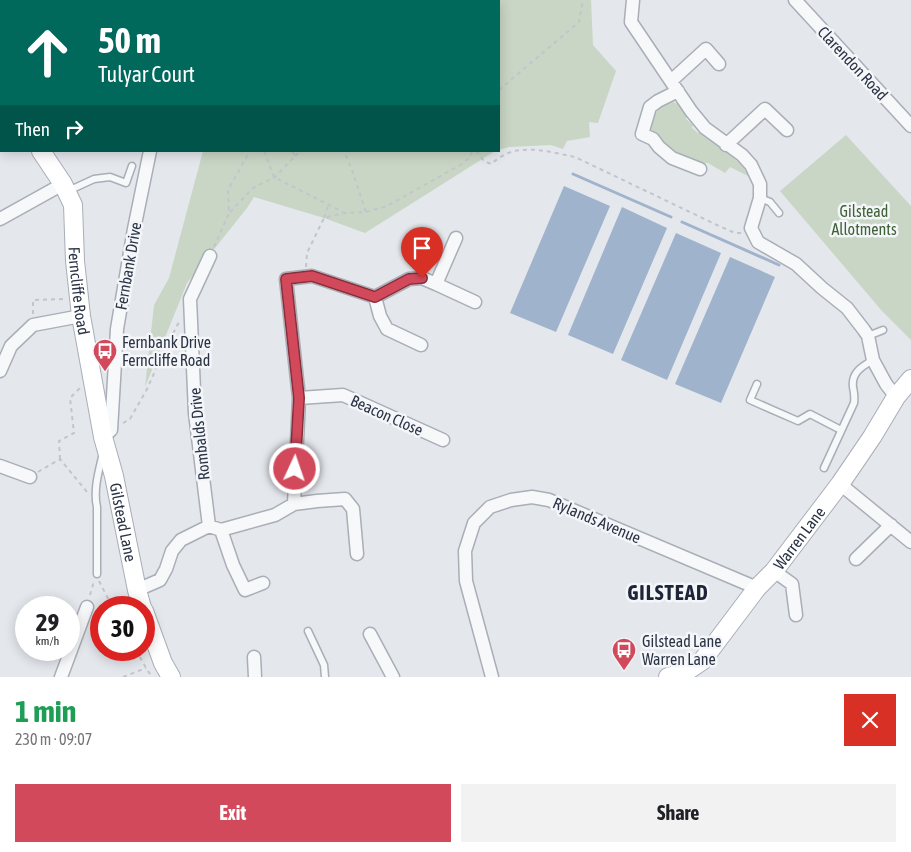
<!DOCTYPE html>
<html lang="en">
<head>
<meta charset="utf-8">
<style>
	body { margin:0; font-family:"Asap Condensed",sans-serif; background:#f2f2f2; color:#202124; height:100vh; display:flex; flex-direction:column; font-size:19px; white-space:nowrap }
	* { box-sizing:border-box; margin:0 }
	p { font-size:16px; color:#757577 }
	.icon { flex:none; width:28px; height:28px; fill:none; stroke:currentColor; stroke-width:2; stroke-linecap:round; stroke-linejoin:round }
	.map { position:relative; height:677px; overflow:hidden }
	.details { display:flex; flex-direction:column; background:#fff; flex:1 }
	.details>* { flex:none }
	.hud { position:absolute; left:0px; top:0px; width:500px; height:152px; box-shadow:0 2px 12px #0003; background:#00695c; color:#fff; overflow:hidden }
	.speed { position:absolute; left:15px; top:596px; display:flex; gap:10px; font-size:25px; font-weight:700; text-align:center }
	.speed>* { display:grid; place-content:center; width:65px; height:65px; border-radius:50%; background:#fff; box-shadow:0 2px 12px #0003; line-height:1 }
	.speed small { font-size:12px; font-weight:400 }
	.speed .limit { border:8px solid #d22; background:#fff; color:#111 }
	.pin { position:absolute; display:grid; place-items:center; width:42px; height:42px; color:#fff; margin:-51px -21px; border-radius:50% 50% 50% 0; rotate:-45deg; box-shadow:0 0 5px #0007 }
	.pin .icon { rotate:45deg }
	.me { position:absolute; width:55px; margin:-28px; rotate:3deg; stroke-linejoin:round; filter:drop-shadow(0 0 4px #0008) }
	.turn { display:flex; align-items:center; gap:18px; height:105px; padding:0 15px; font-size:22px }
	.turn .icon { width:65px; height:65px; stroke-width:2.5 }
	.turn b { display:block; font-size:35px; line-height:42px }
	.then { display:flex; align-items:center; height:48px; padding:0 15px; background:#0003; gap:10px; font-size:19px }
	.round { display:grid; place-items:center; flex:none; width:52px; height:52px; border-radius:0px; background:#f2f2f2 }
	.overview { display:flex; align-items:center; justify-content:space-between; height:85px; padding:0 15px }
	h1 { font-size:30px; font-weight:700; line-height:38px; color:#1e9e55 }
	.primary-button { display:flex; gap:10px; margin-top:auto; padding:10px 15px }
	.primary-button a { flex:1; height:58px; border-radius:0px; background:#d1495b; color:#fff; font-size:20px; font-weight:700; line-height:58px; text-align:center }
	.primary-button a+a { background:#f2f2f2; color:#202124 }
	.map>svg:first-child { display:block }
	.green { fill:#c9d6c5 }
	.water { fill:#9fb4cc }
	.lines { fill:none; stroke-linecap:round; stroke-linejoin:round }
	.stream { stroke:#9fb4cc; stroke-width:3 }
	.lane-casing { stroke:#a9aeb7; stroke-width:9 }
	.street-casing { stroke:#a9aeb7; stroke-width:15 }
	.secondary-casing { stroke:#a9aeb7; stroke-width:20 }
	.path { stroke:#c2c5cb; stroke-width:2; stroke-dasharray:4 4; stroke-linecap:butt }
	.lane { stroke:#f7f8fa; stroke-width:6 }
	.street { stroke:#f7f8fa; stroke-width:12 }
	.secondary { stroke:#fff; stroke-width:18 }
	.route-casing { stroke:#882f3b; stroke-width:12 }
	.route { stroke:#d1495b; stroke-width:9 }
	.labels { text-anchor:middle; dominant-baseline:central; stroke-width:5; stroke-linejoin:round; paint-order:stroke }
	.street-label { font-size:16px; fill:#2b3445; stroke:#f4f6f9 }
	.park-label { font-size:16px; fill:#3f6138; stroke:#f4f6f9 }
	.poi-label { font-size:16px; fill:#2b3445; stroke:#f4f6f9; text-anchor:start }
	.district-label { font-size:21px; font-weight:bold; letter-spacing:1px; fill:#1d2536; stroke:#f4f6f9 }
</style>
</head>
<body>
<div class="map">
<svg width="911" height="677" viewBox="0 0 911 677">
	<rect width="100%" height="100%" fill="#e4e7ec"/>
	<path class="green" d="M258,0H591L593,45L616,71L598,123L589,122L590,137L567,141L563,149L551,145L509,147L499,150V1H256Z
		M673,102L680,105L687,117L686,119L693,125L692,128L698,133L702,131L743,166L748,176L730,167L725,173L708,163H692L666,149L653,134L650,124L659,108Z
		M846,135L911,206V340L882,311L780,191Z
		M203,151H495L365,233L324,218L254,197L247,208L187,283L145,387L154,305L169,278Z"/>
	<path class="water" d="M564,186L610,206L556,332L510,313Z
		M622,207L667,228L613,354L568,335Z
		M676,233L721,253L667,380L621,360Z
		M730,257L775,277L721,403L675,384Z"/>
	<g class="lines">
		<path class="stream" d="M573,174L671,217
			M682,222L779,265"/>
		<defs>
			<path id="lane" d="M68,191L94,179L110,177L126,183L132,166
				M760,198L770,202L779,213
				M868,336L883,330
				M757,384L750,400L798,421L810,414L841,430
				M824,468L854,403C855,396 854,393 853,387C851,372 863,366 873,360
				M97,574V507C93,490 99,470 103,453
				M308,631L324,665L325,677"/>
			<path id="street" d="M50,0L56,1
				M633,0L631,22L691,111L705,128L742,155L751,165L760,184V198L751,228L758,242L796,264L822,288L847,308L864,330L868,336L873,360L886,384L896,397
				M795,0L911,126
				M10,1L12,0
				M180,1V0
				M203,1L204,0
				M0,8L1,7
				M0,46H1
				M671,81L706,49L719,64
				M678,91L658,101L650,107L642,134L653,139L659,147L672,158L700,169
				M0,104L1,103
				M726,145L765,109L787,130
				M0,219L63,184
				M436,284L475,302
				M375,297L409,279L422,278L436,284L456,238
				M0,371L11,346L33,325L81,316
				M299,398L343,395L443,440
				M103,437L111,430L117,329L134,229L150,151
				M0,466L30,477
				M840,484L911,542
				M294,504L299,398L286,279L312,276L375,297L380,316L387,329L421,345
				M209,526L195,413L190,299L210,256
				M221,530L233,565L245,590L263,583
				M856,559L891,525
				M774,571L792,584L796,615
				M137,590L160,580L166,569L172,551L181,540L209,526L221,530L275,515L294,504L317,501L345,499L353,509L357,554
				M370,634L393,677
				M254,657L255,677
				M61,677L87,607
				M492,677L466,581L465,551L474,523L490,507L511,500L532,497L549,500L757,588"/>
			<g id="secondary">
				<path d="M0,89L1,91"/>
				<path id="s1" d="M41,151L63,184L73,205L75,261L81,316L103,437L114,476L137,590L142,608"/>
				<path d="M144,611L163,663L171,677"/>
				<path id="s2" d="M668,677L684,673L702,661L757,588L774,571L840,484L872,437L896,397L911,379"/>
			</g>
		</defs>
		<use href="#lane" class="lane-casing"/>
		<use href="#street" class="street-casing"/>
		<use href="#secondary" class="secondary-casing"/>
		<path class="path" d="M481,0L482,1
			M341,1L342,0
			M441,1V0
			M499,90L579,22L583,0
			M264,151L274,177L343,212
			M476,151L484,161L491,164C497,159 504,154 511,152C532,146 555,153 575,157L717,225L735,233H742
			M295,156L300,151
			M230,212L253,188L275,177L295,156L292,151
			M366,212L387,206L462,164L470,157L472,151
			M324,218L328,206L327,203
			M214,247L229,213L228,190L250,151
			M306,267L307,253L324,218L344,213L366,212L352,170L344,151
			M33,314V300L67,299
			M123,423L130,419L147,389L164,351L179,322
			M60,459L59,441L74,433L70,398L81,387
			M38,472L60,459L87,492
			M99,581L113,608
			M90,595L94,581
			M136,650L146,668L152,677
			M123,677L146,668"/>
		<use href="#lane" class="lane"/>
		<use href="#street" class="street"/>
		<use href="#secondary" class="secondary"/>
	</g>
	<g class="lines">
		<defs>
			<path id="route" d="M295,469L299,398L286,279L312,276L375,297L409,279L422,278"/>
		</defs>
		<use href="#route" class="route-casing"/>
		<use href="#route" class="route"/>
	</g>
	<defs>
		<symbol id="bus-pin" viewBox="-11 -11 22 30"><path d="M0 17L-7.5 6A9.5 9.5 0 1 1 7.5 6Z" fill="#d1495b" stroke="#f4f6f9"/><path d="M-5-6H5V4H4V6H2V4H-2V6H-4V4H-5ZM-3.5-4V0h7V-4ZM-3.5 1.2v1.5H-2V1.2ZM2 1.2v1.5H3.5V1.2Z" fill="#fff"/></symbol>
	</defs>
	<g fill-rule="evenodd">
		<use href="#bus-pin" x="91" y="337" width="28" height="38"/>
		<use href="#bus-pin" x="610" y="636" width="28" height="38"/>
	</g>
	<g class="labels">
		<g class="street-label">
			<text transform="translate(853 63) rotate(47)">Clarendon Road</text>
			<text transform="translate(128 266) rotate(-80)">Fernbank Drive</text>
			<text stroke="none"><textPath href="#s1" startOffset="149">Ferncliffe Road</textPath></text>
			<text transform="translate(387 415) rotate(24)">Beacon Close</text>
			<text transform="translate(199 434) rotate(-96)">Rombalds Drive</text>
			<text transform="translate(597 520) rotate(23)">Rylands Avenue</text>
			<text stroke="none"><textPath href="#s1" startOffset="385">Gilstead Lane</textPath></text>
			<text stroke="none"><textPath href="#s2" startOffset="195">Warren Lane</textPath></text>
		</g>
		<g class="park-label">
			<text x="864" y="211">Gilstead<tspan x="864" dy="18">Allotments</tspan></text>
		</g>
		<g class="poi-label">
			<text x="122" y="342">Fernbank Drive<tspan x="122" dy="18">Ferncliffe Road</tspan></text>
			<text x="642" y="641">Gilstead Lane<tspan x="642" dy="18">Warren Lane</tspan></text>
		</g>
		<g class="district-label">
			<text x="668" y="592">GILSTEAD</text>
		</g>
	</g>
</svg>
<div class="speed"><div>29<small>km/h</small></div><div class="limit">30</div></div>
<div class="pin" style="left:422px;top:278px;background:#d93025"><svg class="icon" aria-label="arrive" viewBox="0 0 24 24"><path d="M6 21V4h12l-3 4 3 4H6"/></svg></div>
<svg class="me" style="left:295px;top:469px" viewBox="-20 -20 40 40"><circle r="17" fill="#d1495b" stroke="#fff" stroke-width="3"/><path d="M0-11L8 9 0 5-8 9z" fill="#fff"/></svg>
<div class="hud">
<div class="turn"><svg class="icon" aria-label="ahead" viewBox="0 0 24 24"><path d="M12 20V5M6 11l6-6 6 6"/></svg><div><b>50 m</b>Tulyar Court</div></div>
<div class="then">Then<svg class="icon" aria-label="right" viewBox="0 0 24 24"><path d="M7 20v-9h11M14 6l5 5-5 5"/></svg></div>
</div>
</div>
<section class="details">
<div class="overview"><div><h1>1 min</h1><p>230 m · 09:07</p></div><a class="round" style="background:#d93025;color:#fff"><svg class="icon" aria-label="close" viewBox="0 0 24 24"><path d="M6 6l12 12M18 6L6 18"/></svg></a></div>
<div class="primary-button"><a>Exit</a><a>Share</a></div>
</section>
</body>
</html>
